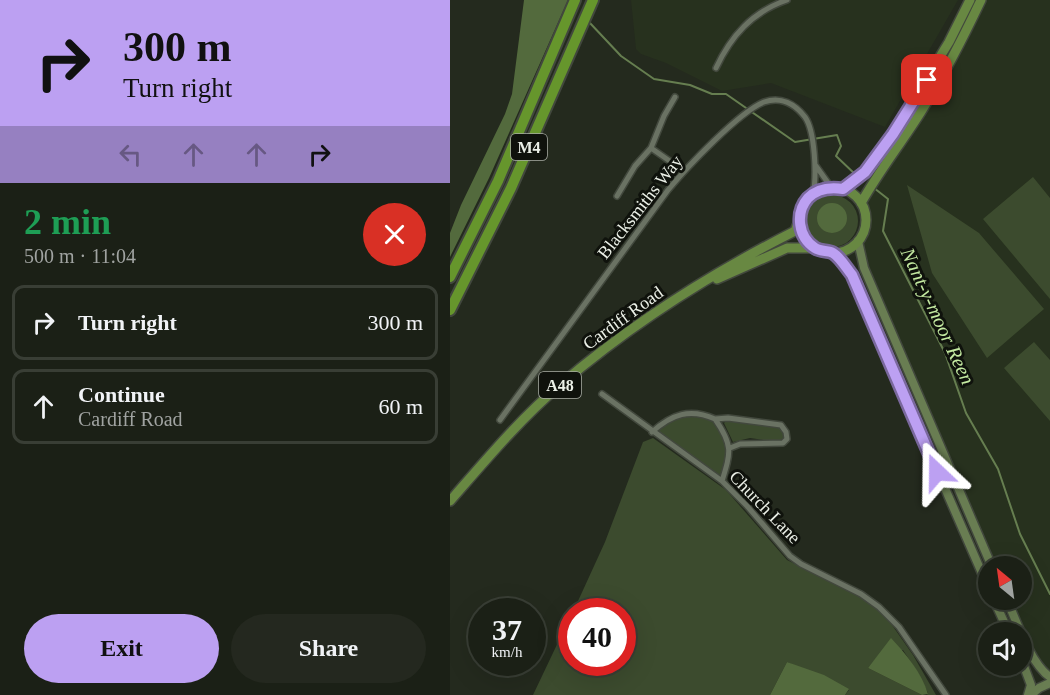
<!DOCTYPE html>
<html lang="en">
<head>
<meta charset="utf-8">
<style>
	body { margin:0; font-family:"Times New Roman",serif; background:#24281f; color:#f1f3f6; height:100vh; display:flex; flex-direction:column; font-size:22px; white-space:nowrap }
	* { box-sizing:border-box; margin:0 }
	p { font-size:20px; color:#a0a3a1 }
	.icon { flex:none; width:33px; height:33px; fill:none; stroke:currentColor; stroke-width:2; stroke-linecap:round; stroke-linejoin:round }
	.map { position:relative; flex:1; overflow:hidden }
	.drawer { display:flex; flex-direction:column; background:#1b2016; width:450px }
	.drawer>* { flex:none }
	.top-card { background:#bca0f2; color:#111; overflow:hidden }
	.needle { width:39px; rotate:331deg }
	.buttons { position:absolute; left:528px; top:556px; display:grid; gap:12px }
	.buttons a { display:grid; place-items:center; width:54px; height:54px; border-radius:50%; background:#1b2016; box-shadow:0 6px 24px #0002,0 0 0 2px #393e35; font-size:30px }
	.speed { position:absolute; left:18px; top:598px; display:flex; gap:12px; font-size:30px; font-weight:700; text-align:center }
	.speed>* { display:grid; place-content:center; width:78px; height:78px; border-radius:50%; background:#1b2016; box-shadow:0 6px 24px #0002,0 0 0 2px #393e35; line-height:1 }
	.speed small { font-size:15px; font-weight:400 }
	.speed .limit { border:9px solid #d22; background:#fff; color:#111 }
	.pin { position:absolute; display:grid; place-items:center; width:51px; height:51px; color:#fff; margin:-26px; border-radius:12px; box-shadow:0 3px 9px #0006 }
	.me { position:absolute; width:66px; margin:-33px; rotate:337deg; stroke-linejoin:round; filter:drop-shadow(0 0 4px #0008) }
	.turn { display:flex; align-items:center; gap:21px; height:126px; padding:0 24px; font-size:27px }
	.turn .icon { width:78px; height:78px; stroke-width:2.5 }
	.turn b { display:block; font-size:42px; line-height:51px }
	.lanes { display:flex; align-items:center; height:57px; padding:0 24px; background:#0003; justify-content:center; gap:30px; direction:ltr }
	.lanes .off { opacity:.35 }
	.round { display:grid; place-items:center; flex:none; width:63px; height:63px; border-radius:32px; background:#24281f }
	.summary { display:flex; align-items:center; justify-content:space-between; height:102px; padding:0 24px }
	h1 { font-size:36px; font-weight:600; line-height:45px; color:#1e9e55 }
	.action { display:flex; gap:12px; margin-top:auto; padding:12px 24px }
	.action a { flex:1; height:69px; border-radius:36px; background:#bca0f2; color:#111; font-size:24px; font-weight:600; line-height:69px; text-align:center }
	.action a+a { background:#24281f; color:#f1f3f6 }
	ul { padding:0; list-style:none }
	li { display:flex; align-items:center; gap:18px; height:75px; margin:0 12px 9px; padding:0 12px; border:3px solid #393e35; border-radius:12px }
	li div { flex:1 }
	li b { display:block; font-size:22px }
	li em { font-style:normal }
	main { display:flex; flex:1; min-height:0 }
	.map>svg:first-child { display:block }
	.built { fill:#27311e }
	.green { fill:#3c4b2e }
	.forest { fill:#536a3d }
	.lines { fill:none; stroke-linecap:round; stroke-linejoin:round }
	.stream { stroke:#667e50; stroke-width:2 }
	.street-casing { stroke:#42483d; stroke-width:8 }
	.secondary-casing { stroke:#42483d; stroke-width:11 }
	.primary-casing { stroke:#42483d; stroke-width:12 }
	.highway-casing { stroke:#42483d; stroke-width:14 }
	.street { stroke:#6a7263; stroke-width:5 }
	.secondary { stroke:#697d52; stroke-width:8 }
	.primary { stroke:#688842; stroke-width:9 }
	.highway { stroke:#66962c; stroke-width:10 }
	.route-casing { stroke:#7a689d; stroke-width:15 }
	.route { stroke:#bca0f2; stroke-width:10 }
	.labels { text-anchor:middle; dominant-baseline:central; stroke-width:6; stroke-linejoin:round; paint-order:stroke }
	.shield { fill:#0f120c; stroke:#a9ada5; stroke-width:1.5 }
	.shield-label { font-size:16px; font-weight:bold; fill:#ebf0e7 }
	.street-label { font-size:18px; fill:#ebf0e7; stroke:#0f120c }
	.water-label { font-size:20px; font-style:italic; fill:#c4eaa1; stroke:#0f120c }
</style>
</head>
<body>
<main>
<section class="drawer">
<div class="top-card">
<div class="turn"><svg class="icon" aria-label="right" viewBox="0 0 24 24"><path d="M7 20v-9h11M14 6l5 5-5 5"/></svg><div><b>300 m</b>Turn right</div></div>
<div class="lanes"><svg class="icon off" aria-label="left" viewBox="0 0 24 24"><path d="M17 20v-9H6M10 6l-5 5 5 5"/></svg><svg class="icon off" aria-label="ahead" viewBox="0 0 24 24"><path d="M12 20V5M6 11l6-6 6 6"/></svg><svg class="icon off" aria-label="ahead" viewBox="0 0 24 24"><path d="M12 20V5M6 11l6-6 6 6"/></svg><svg class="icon" aria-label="right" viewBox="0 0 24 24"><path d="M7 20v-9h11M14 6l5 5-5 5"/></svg></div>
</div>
<div class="summary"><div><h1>2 min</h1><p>500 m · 11:04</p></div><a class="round" style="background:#d93025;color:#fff"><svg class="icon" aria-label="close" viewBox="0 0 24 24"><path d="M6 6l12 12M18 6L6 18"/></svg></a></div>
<ul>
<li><svg class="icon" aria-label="right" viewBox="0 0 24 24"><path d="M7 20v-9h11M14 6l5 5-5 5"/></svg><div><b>Turn right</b></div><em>300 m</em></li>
<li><svg class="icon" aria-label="ahead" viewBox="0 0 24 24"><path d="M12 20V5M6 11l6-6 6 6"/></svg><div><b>Continue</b><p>Cardiff Road</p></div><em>60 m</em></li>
</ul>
<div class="action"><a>Exit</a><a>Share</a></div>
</section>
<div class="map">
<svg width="600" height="695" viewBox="0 0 600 695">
	<rect width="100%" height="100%" fill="#242a1e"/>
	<path class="built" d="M181,0H508L435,127L321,83L272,91L216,63L191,54L186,49Z
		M531,0H600V677L597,675L557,600H572V567H542L430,307L408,241L415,225V214L411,203L440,159Z"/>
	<path class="green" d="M583,177L600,198V299L533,219Z
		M457,185L529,233L594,309L537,358L482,273Z
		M356 221a26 26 0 1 1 52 0a26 26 0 1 1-52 0Z
		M584,342L600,360V421L554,368Z
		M235,414L260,419C280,439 279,450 271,476L209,432V429L221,420Z
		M277,420L330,427L335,434L334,438L328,442L300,438L283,442L274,423Z
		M203,438L276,490L337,560L412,597L424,606L442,625L463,655L486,695H477L478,693L468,673L453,650L429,655L418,668L472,695H395L399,690L337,662L320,695H83L121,615L122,663H172V612H123L155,542L193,442Z"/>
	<path class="forest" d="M74,0H118L39,178L0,257V233L11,205L55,114L62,94Z
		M367 218a15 15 0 1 1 30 0a15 15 0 1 1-30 0Z
		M441,638C456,654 472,673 478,694L472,695L418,668Z
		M337,662L374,675L399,689L395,695H320Z"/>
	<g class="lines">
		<path class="stream" d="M139,22L171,56L204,79L240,85L262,94H276L345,142L387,135L391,146L386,156L407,176
			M424,188L438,199L433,231L495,353L516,413L548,469L570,534L600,594"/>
		<defs>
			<path id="street" d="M266,68C281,36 302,12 337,0
				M201,148L234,171
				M366,166L381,187
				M167,196L185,166L201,148L214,116L225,97
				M152,394L272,481L297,506L340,556L351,564L411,594L429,607L449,627L496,695
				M265,419L278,418L331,425L336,432L337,439L333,443L290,444L280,448
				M50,420L218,190C237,167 289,112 314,102C331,96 345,104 355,117C365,131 367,176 363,194
				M202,432C222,414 240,408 265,419C283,445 281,452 272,481"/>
			<path id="secondary" d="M408,241L414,268L542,567
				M383,253L402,275L538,587
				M544,600L559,633
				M557,600C567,622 580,663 600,677
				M572,661L581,685L578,695
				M581,695L589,688L600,683"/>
			<path id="primary" d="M350 220a33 33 0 1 1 66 0a33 33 0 1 1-66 0Z
				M393,189L415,172L443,134L499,42L520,0
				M411,203C429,171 452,142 472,110C494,75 513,38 531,0
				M267,279L337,248H365
				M0,501C35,461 69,420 110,385C181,324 262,273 345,231L349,221"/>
			<path id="highway" d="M0,277L48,181L125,0
				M0,310L61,188L143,0"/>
		</defs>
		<use href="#street" class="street-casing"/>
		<use href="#secondary" class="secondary-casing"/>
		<use href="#primary" class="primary-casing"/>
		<use href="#highway" class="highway-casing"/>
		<use href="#street" class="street"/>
		<use href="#secondary" class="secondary"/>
		<use href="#primary" class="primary"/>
		<use href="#highway" class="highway"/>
	</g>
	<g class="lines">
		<defs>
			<path id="route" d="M477,80L443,134L415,172L393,189C380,187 368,188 358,198C345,213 348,237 365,248C371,252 378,250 383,253C390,257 397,269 402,275L487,472"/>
		</defs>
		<use href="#route" class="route-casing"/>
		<use href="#route" class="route"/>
	</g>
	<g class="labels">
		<g class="shield">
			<rect x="61" y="134" width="36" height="26" rx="4.5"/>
			<rect x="89" y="372" width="42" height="26" rx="4.5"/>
		</g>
		<g class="shield-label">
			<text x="79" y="147">M4</text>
			<text x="110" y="385">A48</text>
		</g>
		<g class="street-label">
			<text transform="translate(190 207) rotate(-52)">Blacksmiths Way</text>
			<text transform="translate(173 318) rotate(-36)">Cardiff Road</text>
			<text transform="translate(315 507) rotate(46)">Church Lane</text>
		</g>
		<g class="water-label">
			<text transform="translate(488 316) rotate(65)">Nant-y-moor Reen</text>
		</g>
	</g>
</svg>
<div class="buttons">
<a><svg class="needle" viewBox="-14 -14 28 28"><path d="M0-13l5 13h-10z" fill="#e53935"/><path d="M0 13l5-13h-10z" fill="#a0a3a1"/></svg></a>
<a><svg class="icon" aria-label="sound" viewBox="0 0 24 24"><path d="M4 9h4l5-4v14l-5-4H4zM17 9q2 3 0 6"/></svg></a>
</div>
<div class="speed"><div>37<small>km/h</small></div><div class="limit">40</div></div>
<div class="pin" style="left:477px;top:80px;background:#d93025"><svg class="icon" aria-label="arrive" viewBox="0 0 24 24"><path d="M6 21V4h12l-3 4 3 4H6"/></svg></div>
<svg class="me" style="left:487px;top:472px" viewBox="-20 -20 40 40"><path d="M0-17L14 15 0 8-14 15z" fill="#bca0f2" stroke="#fff" stroke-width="4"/></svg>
</div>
</main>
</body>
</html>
